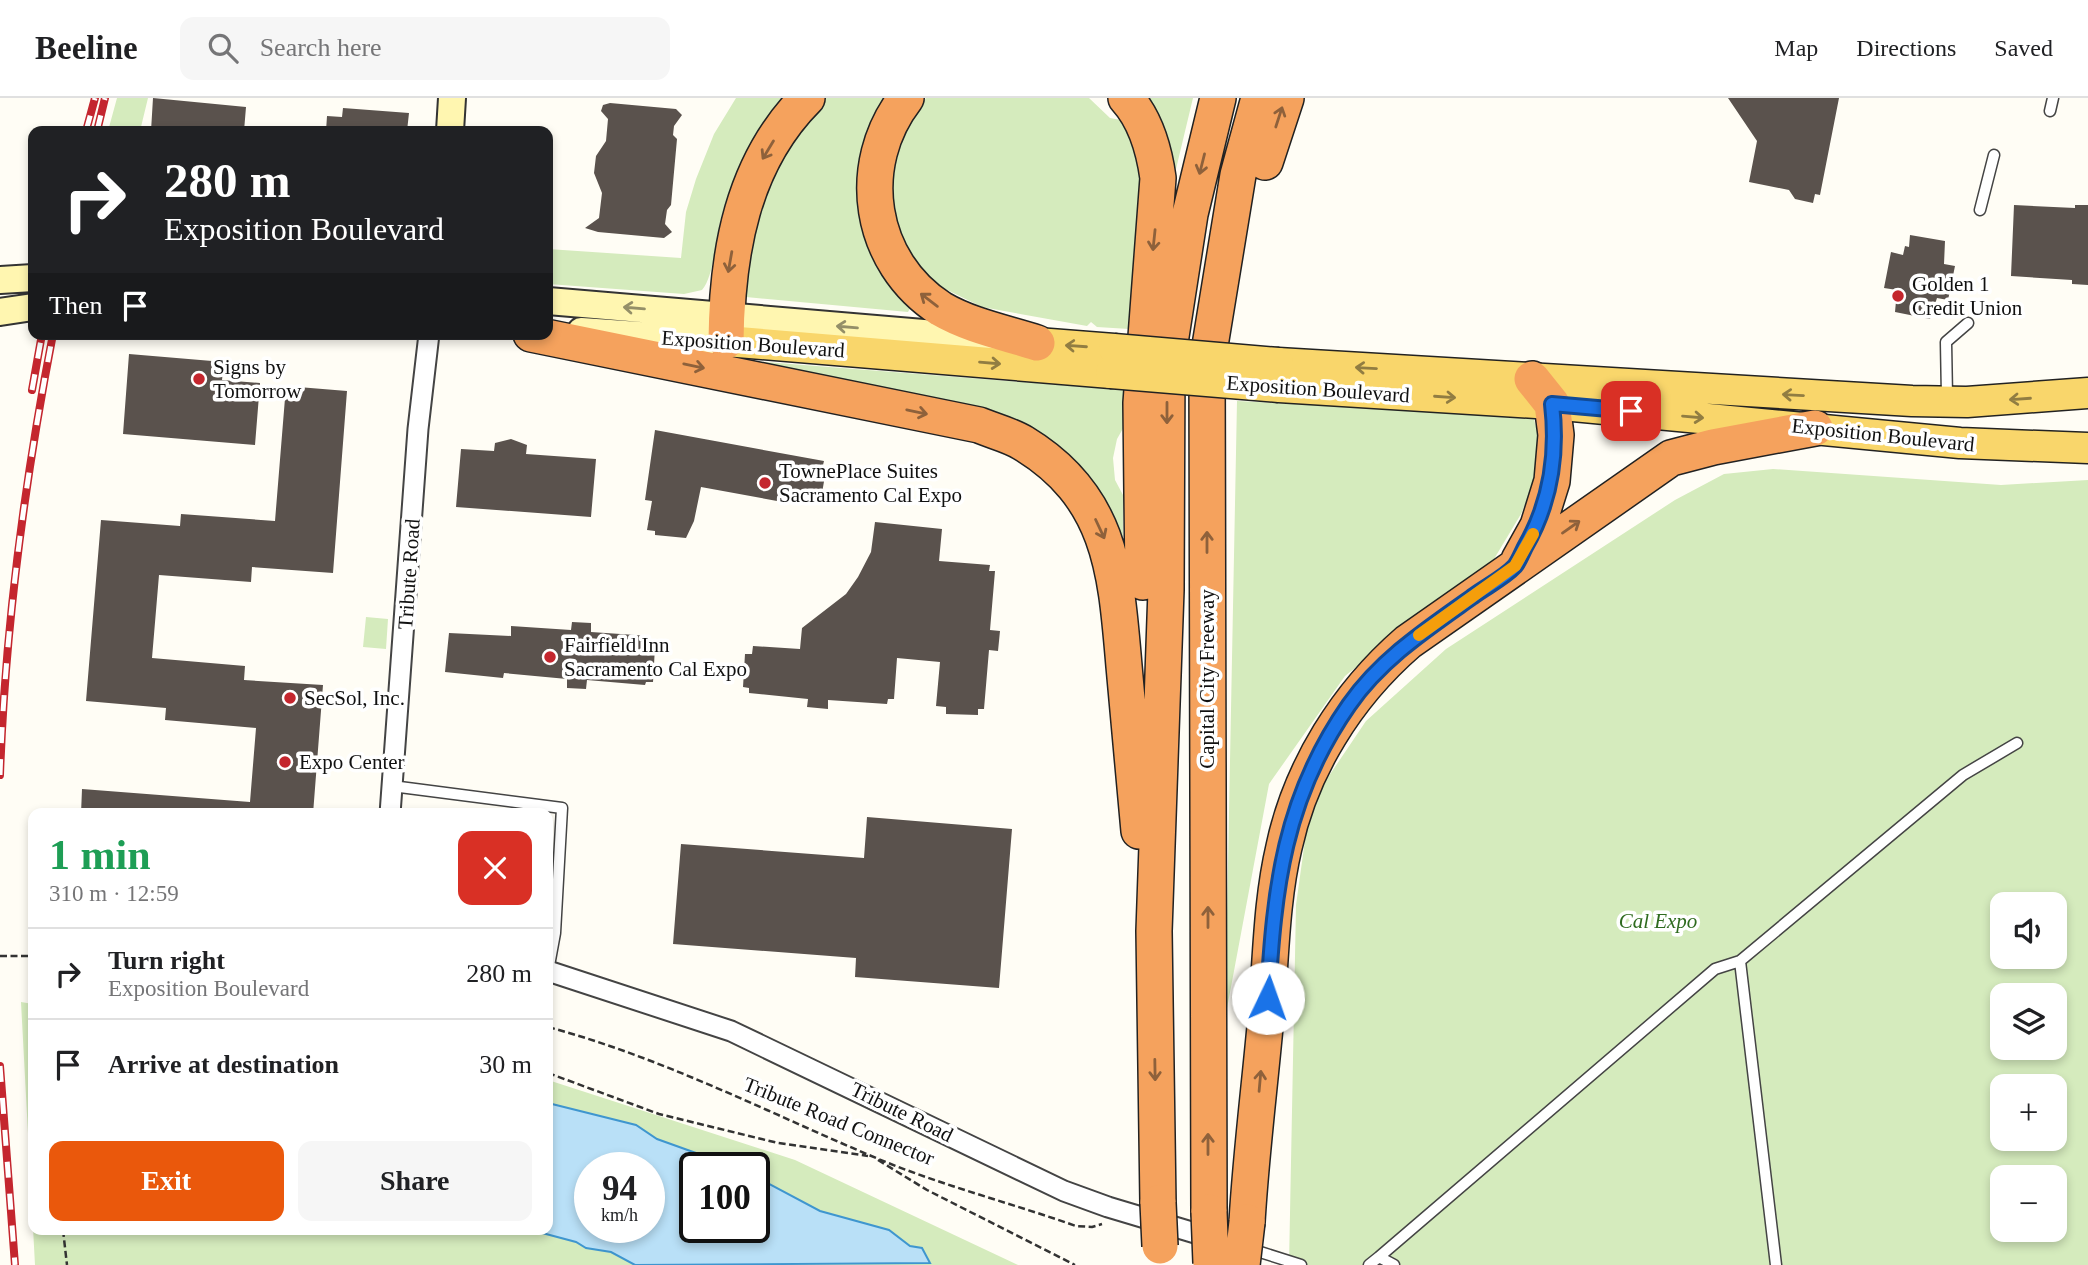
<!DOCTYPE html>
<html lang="en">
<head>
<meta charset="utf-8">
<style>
	body { margin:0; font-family:"Times New Roman",serif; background:#f6f6f6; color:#202124; height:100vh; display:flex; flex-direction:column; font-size:26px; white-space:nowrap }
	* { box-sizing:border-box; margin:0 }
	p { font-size:23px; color:#757577 }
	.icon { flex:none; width:38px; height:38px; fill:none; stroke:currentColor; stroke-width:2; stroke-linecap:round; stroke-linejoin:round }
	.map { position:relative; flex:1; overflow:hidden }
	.drawer { position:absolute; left:28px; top:710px; width:525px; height:427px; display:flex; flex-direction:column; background:#fff; border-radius:14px; box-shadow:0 4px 10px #0003 }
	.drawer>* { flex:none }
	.top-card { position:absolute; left:28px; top:28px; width:525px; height:214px; border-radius:14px; box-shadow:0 4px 10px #0003; background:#202124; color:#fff; overflow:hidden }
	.tools { position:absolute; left:1990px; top:794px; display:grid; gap:14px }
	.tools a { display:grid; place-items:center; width:77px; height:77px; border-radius:14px; background:#fff; box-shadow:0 4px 10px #0003; font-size:35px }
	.speed { position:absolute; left:574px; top:1054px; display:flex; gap:14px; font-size:35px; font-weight:700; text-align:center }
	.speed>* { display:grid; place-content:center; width:91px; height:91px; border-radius:50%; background:#fff; box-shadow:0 4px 10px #0003; line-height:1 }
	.speed small { font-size:18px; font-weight:400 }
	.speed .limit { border:4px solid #111; border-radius:10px; background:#fff; color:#111 }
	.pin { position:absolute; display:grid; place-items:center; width:60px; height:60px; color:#fff; margin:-30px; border-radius:14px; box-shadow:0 4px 10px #0006 }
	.me { position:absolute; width:77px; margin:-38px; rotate:3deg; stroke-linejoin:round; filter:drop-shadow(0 0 5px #0008) }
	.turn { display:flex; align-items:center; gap:24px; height:147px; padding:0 21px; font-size:32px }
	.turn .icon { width:91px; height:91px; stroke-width:2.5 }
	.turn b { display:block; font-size:49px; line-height:60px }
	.then { display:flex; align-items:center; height:66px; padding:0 21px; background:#0003; gap:14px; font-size:26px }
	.round { display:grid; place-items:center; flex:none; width:74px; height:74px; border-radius:14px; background:#f6f6f6 }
	.overview { display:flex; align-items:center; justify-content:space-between; height:119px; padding:0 21px }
	h1 { font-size:42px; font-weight:800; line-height:52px; color:#1e9e55 }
	.cta { display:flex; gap:14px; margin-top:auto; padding:14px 21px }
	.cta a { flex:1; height:80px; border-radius:14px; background:#ea580c; color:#fff; font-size:28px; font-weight:800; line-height:80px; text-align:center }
	.cta a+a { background:#f6f6f6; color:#202124 }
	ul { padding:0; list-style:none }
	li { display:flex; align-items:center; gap:21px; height:91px; padding:0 21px; border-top:2px solid #e0e0e0 }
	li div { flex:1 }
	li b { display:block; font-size:26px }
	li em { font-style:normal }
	header { display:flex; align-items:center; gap:42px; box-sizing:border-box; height:98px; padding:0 35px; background:#fff; border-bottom:2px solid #e0e0e0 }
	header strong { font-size:33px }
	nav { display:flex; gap:38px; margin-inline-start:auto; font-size:24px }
	.search { width:490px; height:63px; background:#f6f6f6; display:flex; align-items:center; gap:18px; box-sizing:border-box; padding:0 24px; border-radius:14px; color:#757577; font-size:26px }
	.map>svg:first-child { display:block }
	.green { fill:#d5ebbd; fill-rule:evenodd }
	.water { fill:#b9e0f7; stroke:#3f96cf; stroke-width:2; fill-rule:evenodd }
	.building { fill:#5a524d }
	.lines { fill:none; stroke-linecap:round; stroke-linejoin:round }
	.lane-casing { stroke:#444; stroke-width:13 }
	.street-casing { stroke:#444; stroke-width:23 }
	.secondary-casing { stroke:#333; stroke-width:30 }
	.primary-casing { stroke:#222; stroke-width:33 }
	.highway-casing { stroke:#222; stroke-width:38 }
	.path { stroke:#333; stroke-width:2.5; stroke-dasharray:7 3.5; stroke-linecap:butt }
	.lane { stroke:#fff; stroke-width:10 }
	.street { stroke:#fff; stroke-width:19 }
	.secondary { stroke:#fff6b0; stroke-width:26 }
	.primary { stroke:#f9d66b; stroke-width:30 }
	.highway { stroke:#f5a25d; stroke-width:35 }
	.rail-casing { stroke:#c4262e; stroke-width:8 }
	.rail { stroke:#fff; stroke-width:5; stroke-dasharray:16; stroke-linecap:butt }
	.primary-bridge-casing { stroke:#222; stroke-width:33; stroke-linecap:butt }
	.highway-bridge-casing { stroke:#222; stroke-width:38; stroke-linecap:butt }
	.primary-bridge { stroke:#f9d66b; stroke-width:30 }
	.highway-bridge { stroke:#f5a25d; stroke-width:35 }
	.oneway { stroke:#8e613b }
	.oneway2 { stroke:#948f68 }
	.oneway3 { stroke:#917d42 }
	.route-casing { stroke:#114b97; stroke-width:18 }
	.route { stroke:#1a73e8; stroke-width:12 }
	.slow { stroke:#f59e0b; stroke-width:12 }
	.poi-dot { fill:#c4262e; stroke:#fff; stroke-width:2.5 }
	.labels { text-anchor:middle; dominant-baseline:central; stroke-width:7; stroke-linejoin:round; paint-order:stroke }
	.poi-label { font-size:21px; fill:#111; stroke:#fff; text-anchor:start }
	.street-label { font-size:21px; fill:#111; stroke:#fff }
	.park-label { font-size:21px; font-style:italic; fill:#2f6b1f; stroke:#fff }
</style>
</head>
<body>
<header>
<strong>Beeline</strong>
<div class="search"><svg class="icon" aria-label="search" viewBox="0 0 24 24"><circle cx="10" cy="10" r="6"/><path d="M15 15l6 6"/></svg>Search here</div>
<nav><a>Map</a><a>Directions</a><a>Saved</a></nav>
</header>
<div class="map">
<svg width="2088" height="1167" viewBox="0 0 2088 1167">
	<rect width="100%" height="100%" fill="#fffdf5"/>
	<path class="green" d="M117,0H148L140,33H108Z
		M736,0H786C759,36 736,70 723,113C716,134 715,177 702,192L684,196L548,186V151L681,160L686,114L696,81L714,36Z
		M819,0H892L873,33L913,205L908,214L746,199L745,194L753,112Z
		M926,0H1089L1110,20L1121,22L1130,34L1141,72L1129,231L1097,229L1091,224L1087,228L982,209L939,188L936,190C927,178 912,165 906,152C882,99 889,44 926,0Z
		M1141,0H1193L1176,71L1170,70Z
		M738,262L1125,292V327L1117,341L1113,360L1115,382L1123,397V485L1072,369Z
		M1237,303L1533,318L1541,346L1537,378L1521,416L1491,466L1452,492L1345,578L1269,686L1225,921Z
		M1773,371L2001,387L2088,382V1167H1289L1296,807L1310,706L1366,623L1446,551L1675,402L1724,376ZM2002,807H2054V859H2002ZM2002,898H2054V950H2002ZM2002,989H2054V1041H2002ZM2002,1080H2054V1132H2002Z
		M366,519L388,521L386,551L363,549Z
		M21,904L33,906V1132H548V982L795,1062L1018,1167H35ZM590,1069H649V1129H590ZM695,1069H754V1129H695Z"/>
	<path class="water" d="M548,1005L636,1027L657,1041L735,1069H695V1129H754V1078L820,1113L889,1132L910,1148L922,1150L930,1165L635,1167L611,1154L586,1150L576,1144L531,1132H548ZM590,1069H649V1129H590Z"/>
	<path class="building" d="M153,0L246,9L244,33H151Z
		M1728,0H1839L1820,97L1815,96L1813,105L1795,101L1789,92L1749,84L1757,43Z
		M610,5L676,11L682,17L674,28L673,37L677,41L671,107L667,112L665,126L672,134L664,140L598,134L585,130L599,120L602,95L594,75L596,58L606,43L608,21L601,13L603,7Z
		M343,10L409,15L407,33H326L327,18L342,19Z
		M2014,107L2075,110V107H2088V187L2072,186V182L2011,178Z
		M1910,137L1945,143L1944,166L1955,168L1948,202L1937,200L1930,221L1895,214L1897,192L1884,190L1891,154L1903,157L1905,148L1909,149Z
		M129,256L224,264L222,282L260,285L255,347L123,336Z
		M286,288L347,293L333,475L252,469L251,484L159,477L152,560L245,568L244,582L323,587L313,716H81L82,691L250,704L256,630L165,622L166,610L86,603L101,422L180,428L181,416L275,423Z
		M655,332L824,363L822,371L826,372L822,395H819L816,403L786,397V402L777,403L701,389L694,423L686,440L655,437V433L647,432L652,403L645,402Z
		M511,341L527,347L526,356L596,361L591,419L456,409L461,351L494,353L495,345Z
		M875,424L942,431L939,463L990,467L989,473H995L990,532L1000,533L998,553L989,552L984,611H978V617L946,616V609L936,608L940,564L897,560L894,601H888L887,606L828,602V611L807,609L808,601L749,595V590L743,589L745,556H752L753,548L800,551L802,530L846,496L858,479L871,454Z
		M572,524L591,525V534L650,538L649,549H655L653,584H646L645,587L587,582L586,591L567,590V581L504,575L503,580L445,574L449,535L511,538V528L571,532Z
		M867,719L1012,731L999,890L855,879L856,860L673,846L681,746L864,760Z"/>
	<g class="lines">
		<defs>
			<path id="lane" d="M2050,13L2053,0
				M1980,112L1994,57
				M1947,299L1946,244L1968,225
				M392,688L562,710L555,835L548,873
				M1740,863L1776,1167
				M1257,1153L1301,1167
				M1379,1159L1715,871L1740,863L1963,677L2017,645
				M1369,1167L1379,1159L1394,1167"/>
			<path id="street" d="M390,716L418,331L429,236
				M548,873L731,933L1064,1093L1108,1109L1215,1141"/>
			<path id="secondary" d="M450,33L452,0
				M0,182L33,180
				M548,203L994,241
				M0,214L33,209
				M581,233L726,243"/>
			<path id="primary" d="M726,243L1111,275
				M1037,245L1114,251
				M1278,265L1912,303L1967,304L2088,295
				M1279,289L1552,306L1960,345L2088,350"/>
			<path id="highway" d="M906,0C854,67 868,164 941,211C970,228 1006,235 1037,245
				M1126,0C1146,22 1154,51 1158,80L1141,305L1143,484
				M1265,64L1286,0
				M531,236L979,327C993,333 1010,337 1023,345C1112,399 1116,475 1124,568C1129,623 1134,678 1139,733
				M726,243C727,155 742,65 807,0
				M1519,462L1538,428L1552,383L1556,337L1552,306L1532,281
				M1158,1105L1154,833L1166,492L1167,264L1190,116L1218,0
				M1209,1114L1207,266L1238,77L1259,0
				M1247,1124C1251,1055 1260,986 1266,918C1271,862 1271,804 1284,749C1301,670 1347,597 1408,544L1671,360L1713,349L1815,330"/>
		</defs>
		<use href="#lane" class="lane-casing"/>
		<use href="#street" class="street-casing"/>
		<use href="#secondary" class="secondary-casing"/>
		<use href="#primary" class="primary-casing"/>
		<use href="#highway" class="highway-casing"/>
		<path class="path" d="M0,858H33
			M548,929C660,959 763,1012 869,1057C936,1086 1008,1104 1076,1128L1092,1129L1102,1126
			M548,975L659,1016L778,1045L868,1058
			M878,1062L927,1092L1075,1167
			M63,1132L67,1167"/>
		<use href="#lane" class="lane"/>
		<use href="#street" class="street"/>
		<use href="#secondary" class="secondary"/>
		<use href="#primary" class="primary"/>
		<use href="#highway" class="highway"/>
		<defs>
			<path id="rail" d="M86,33L95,0
				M97,33L105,0
				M32,292L42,236
				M0,677C5,530 25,381 53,236
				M0,968L15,1167"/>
		</defs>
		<use href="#rail" class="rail-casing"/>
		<use href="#rail" class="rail"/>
		<defs>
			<path id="primary-bridge" d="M1114,251L1278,265
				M1111,275L1279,289"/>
			<path id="highway-bridge" d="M1158,1105L1160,1148
				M1209,1114L1211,1165
				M1242,1167L1247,1124"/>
		</defs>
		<use href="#primary-bridge" class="primary-bridge-casing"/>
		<use href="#highway-bridge" class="highway-bridge-casing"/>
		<use href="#primary-bridge" class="primary-bridge"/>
		<use href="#highway-bridge" class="highway-bridge"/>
	</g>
	<defs><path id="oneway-shaft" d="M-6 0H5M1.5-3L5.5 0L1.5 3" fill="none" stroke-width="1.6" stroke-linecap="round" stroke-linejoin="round" transform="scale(1.75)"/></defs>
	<g class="oneway">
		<use href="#oneway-shaft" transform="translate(1279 19) rotate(-72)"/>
		<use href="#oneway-shaft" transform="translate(768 52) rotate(121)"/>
		<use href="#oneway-shaft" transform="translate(1202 66) rotate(104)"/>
		<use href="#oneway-shaft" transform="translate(1154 142) rotate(96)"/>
		<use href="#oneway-shaft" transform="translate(730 164) rotate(100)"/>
		<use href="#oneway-shaft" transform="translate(929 202) rotate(-143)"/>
		<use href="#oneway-shaft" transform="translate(694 268) rotate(12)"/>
		<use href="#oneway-shaft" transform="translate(917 314) rotate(12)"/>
		<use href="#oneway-shaft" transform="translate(1167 315) rotate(90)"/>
		<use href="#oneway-shaft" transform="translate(1571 429) rotate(-35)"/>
		<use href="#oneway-shaft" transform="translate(1100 431) rotate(65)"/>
		<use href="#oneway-shaft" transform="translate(1207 444) rotate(-90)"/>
		<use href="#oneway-shaft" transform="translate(1208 819) rotate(-90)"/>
		<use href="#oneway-shaft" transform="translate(1155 972) rotate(89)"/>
		<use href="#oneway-shaft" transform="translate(1260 983) rotate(-85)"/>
		<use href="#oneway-shaft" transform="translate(1208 1046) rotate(-90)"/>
	</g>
	<g class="oneway2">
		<use href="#oneway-shaft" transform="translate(634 210) rotate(-175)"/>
		<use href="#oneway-shaft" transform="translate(847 229) rotate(-175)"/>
	</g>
	<g class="oneway3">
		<use href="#oneway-shaft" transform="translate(1076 248) rotate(-176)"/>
		<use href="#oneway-shaft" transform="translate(990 265) rotate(5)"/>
		<use href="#oneway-shaft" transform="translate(1366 270) rotate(-177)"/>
		<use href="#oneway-shaft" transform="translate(1793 297) rotate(-177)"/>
		<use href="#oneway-shaft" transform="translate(1445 299) rotate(4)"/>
		<use href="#oneway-shaft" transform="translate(2020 301) rotate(176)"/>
		<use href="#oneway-shaft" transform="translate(1693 319) rotate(5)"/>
	</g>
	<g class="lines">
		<defs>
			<path id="route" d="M1268,900C1274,790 1284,700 1349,607C1381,561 1427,531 1472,499C1485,489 1504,480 1515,468C1519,463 1522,455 1525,449C1551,404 1558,357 1552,306L1631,313"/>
		</defs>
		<use href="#route" class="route-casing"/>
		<use href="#route" class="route"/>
		<path class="slow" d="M1419,537L1515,468L1533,436"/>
	</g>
	<g class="poi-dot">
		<circle cx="1898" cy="198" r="7"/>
		<circle cx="199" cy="281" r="7"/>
		<circle cx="765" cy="385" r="7"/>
		<circle cx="550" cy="559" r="7"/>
		<circle cx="290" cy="600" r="7"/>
		<circle cx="285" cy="664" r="7"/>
	</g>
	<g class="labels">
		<g class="poi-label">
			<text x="1912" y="186">Golden 1<tspan x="1912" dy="24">Credit Union</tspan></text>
			<text x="213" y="269">Signs by<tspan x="213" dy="24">Tomorrow</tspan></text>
			<text x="779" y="373">TownePlace Suites<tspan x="779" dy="24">Sacramento Cal Expo</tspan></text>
			<text x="564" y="547">Fairfield Inn<tspan x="564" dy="24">Sacramento Cal Expo</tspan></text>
			<text x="304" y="600">SecSol, Inc.</text>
			<text x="299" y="664">Expo Center</text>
		</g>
		<g class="street-label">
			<text transform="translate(753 246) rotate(4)">Exposition Boulevard</text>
			<text transform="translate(1318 291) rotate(4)">Exposition Boulevard</text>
			<text transform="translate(1883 337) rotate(6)">Exposition Boulevard</text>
			<text transform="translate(409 476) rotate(-86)">Tribute Road</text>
			<text transform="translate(1207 581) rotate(-90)">Capital City Freeway</text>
			<text transform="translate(902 1014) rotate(26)">Tribute Road</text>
			<text transform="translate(839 1023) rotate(22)">Tribute Road Connector</text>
		</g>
		<g class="park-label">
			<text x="1658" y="823">Cal Expo</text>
		</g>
	</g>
</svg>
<div class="tools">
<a><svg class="icon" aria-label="sound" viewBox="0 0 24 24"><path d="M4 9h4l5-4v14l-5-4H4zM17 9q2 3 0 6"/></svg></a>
<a><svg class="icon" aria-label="layers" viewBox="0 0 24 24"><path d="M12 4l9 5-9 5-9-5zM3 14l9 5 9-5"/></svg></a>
<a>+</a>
<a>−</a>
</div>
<div class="speed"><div>94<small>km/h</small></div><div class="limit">100</div></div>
<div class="pin" style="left:1631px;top:313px;background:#d93025"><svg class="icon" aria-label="arrive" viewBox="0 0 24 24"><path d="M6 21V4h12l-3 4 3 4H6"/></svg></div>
<svg class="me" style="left:1268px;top:900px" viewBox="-20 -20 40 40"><circle r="19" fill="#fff"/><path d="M0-13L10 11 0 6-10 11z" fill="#1a73e8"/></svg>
<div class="top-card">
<div class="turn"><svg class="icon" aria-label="right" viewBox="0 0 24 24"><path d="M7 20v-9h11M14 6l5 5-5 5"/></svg><div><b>280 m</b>Exposition Boulevard</div></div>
<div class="then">Then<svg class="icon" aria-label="arrive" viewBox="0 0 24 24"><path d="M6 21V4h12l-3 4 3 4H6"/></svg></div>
</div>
<section class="drawer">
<div class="overview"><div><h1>1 min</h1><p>310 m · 12:59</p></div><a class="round" style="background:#d93025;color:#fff"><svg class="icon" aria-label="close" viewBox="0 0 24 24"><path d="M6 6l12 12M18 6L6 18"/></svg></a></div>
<ul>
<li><svg class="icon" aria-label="right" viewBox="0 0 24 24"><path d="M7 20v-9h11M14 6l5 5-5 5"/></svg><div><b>Turn right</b><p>Exposition Boulevard</p></div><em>280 m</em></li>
<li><svg class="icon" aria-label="arrive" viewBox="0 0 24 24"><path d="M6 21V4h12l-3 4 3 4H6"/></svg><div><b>Arrive at destination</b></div><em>30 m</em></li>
</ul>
<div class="cta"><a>Exit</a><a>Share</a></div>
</section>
</div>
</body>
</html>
